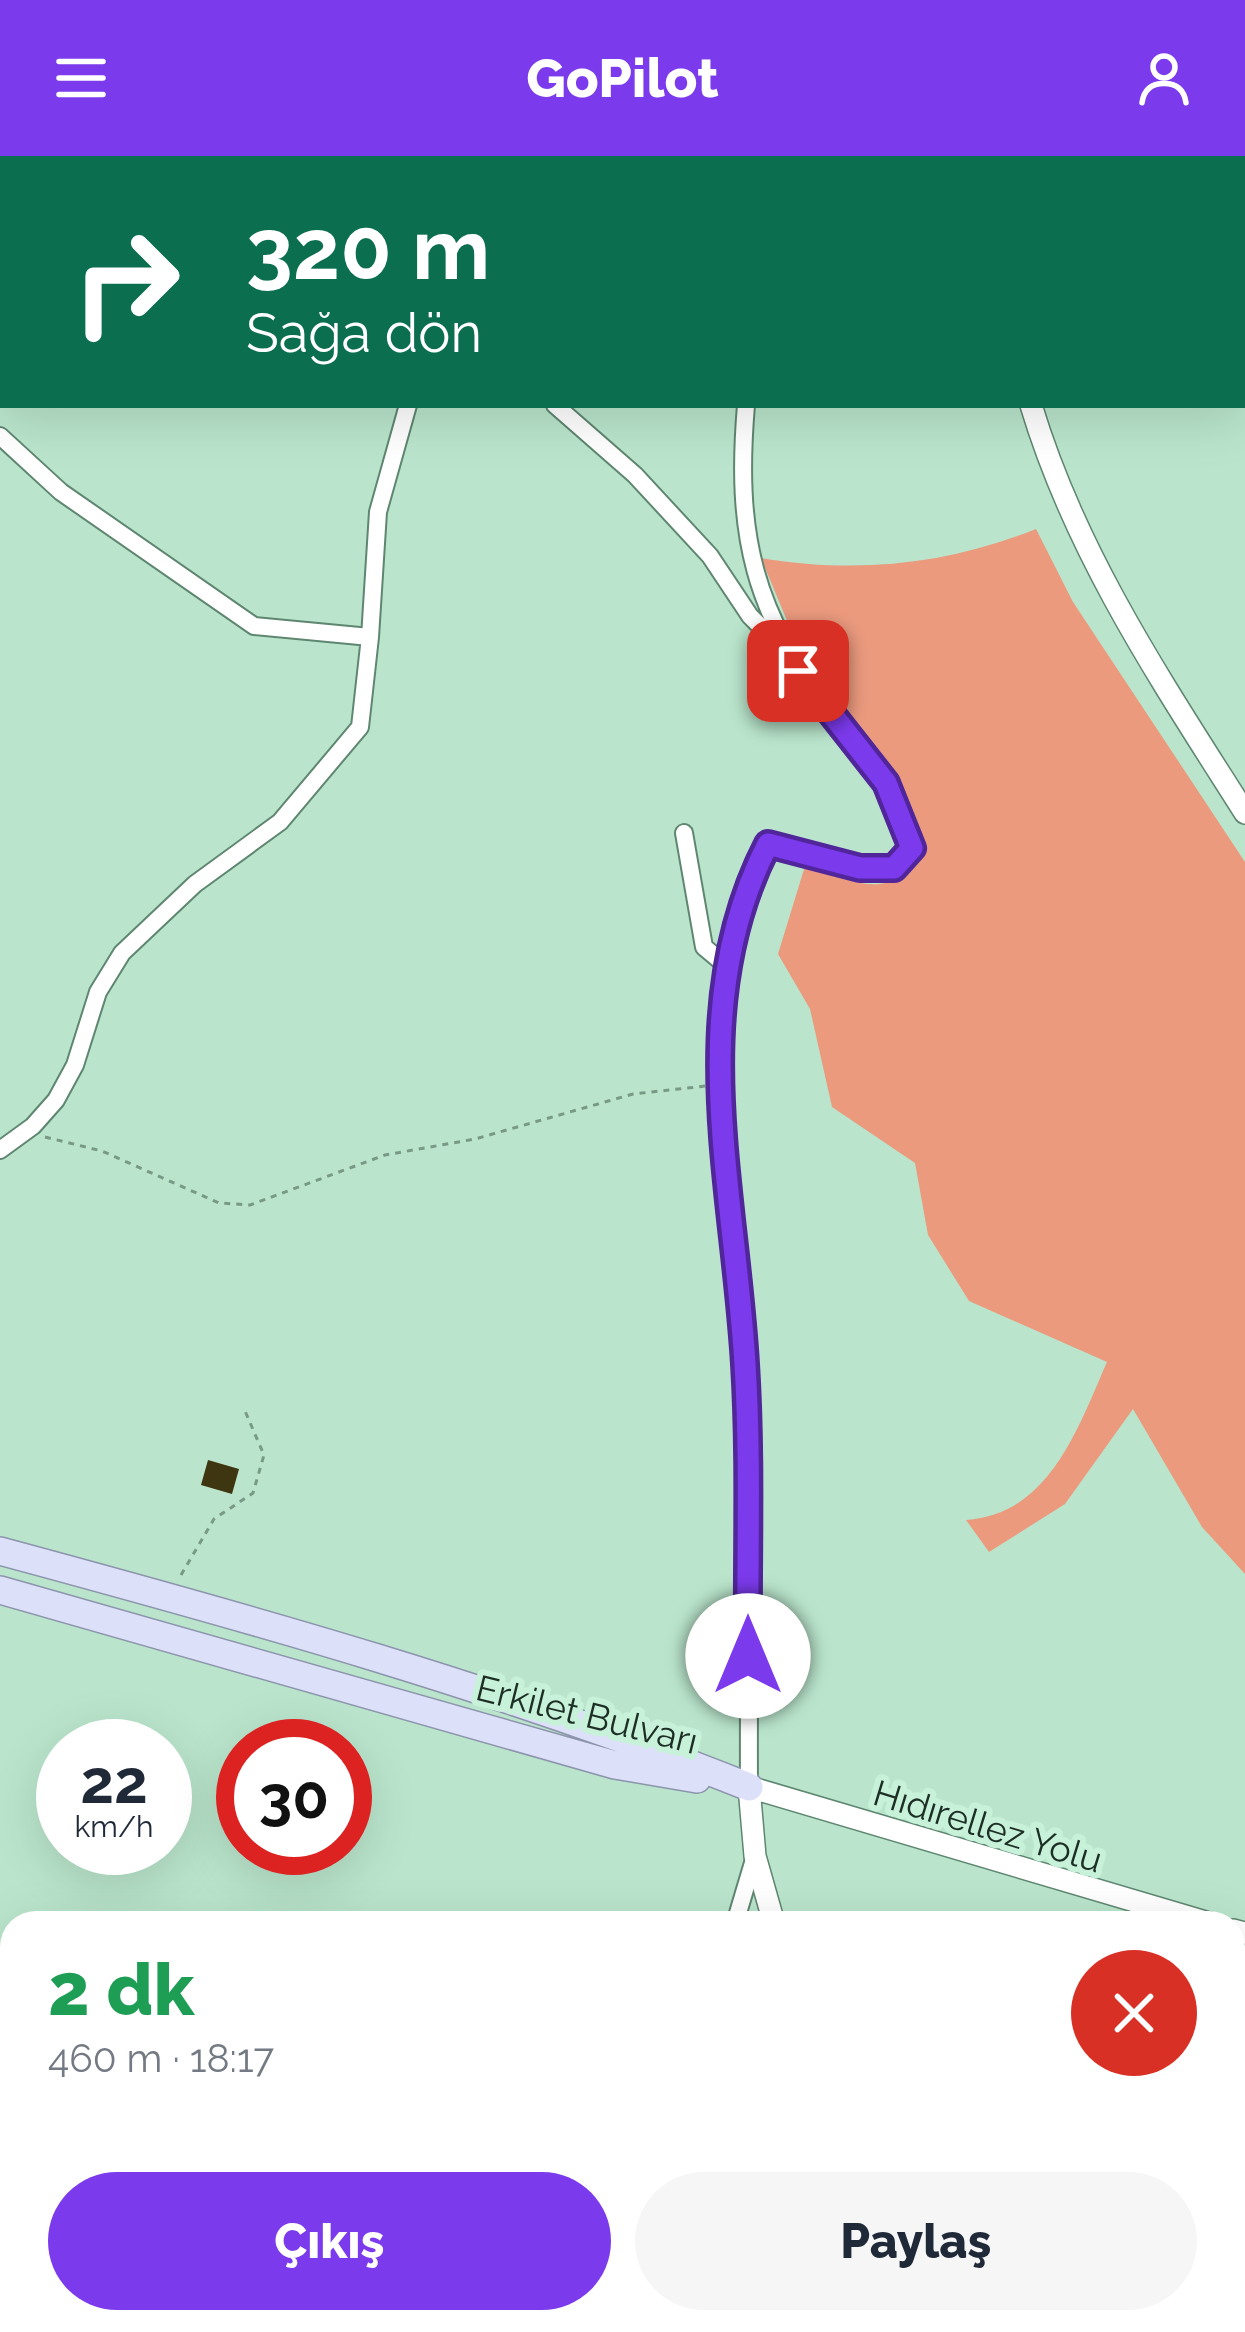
<!DOCTYPE html>
<html lang="tr">
<head>
<meta charset="utf-8">
<style>
	body { margin:0; font-family:Raleway,sans-serif; background:#f6f6f7; color:#1f2937; height:100vh; display:flex; flex-direction:column; font-size:45px; white-space:nowrap }
	* { box-sizing:border-box; margin:0 }
	p { font-size:39px; color:#747a83 }
	.icon { flex:none; width:66px; height:66px; fill:none; stroke:currentColor; stroke-width:2; stroke-linecap:round; stroke-linejoin:round }
	.map { position:relative; flex:1; overflow:hidden }
	.side { position:absolute; left:0px; top:1755px; width:1245px; height:423px; display:flex; flex-direction:column; background:#fff; border-radius:36px 36px 0 0; box-shadow:0 12px 48px #0002 }
	.side>* { flex:none }
	.hud { position:absolute; left:0px; top:0px; width:1245px; height:252px; box-shadow:0 12px 48px #0002; background:#0b6e4f; color:#fff; overflow:hidden }
	.speed { position:absolute; left:36px; top:1563px; display:flex; gap:24px; font-size:60px; font-weight:700; text-align:center }
	.speed>* { display:grid; place-content:center; width:156px; height:156px; border-radius:50%; background:#fff; box-shadow:0 12px 48px #0002; line-height:1 }
	.speed small { font-size:30px; font-weight:400 }
	.speed .limit { border:18px solid #d22; background:#fff; color:#111 }
	.pin { position:absolute; display:grid; place-items:center; width:102px; height:102px; color:#fff; margin:-51px; border-radius:24px; box-shadow:0 6px 18px #0006 }
	.me { position:absolute; width:132px; margin:-66px; rotate:0deg; stroke-linejoin:round; filter:drop-shadow(0 0 9px #0008) }
	.turn { display:flex; align-items:center; gap:42px; height:252px; padding:0 48px; font-size:54px }
	.turn .icon { width:156px; height:156px; stroke-width:2.5 }
	.turn b { display:block; font-size:84px; line-height:102px }
	.round { display:grid; place-items:center; flex:none; width:126px; height:126px; border-radius:63px; background:#f6f6f7 }
	.overview { display:flex; align-items:center; justify-content:space-between; height:204px; padding:0 48px }
	h1 { font-size:72px; font-weight:800; line-height:90px; color:#1e9e55 }
	.primary-button { display:flex; gap:24px; margin-top:auto; padding:24px 48px }
	.primary-button a { flex:1; height:138px; border-radius:72px; background:#7c3aed; color:#fff; font-size:48px; font-weight:800; line-height:138px; text-align:center }
	.primary-button a+a { background:#f6f6f7; color:#1f2937 }
	header { display:flex; justify-content:space-between; align-items:center; height:156px; padding:0 48px; background:#7c3aed; color:#fff; font-size:54px; font-weight:800 }
	.map>svg:first-child { display:block }
	.green { fill:#eb9a7e }
	.building { fill:#3d3610 }
	.lines { fill:none; stroke-linecap:round; stroke-linejoin:round }
	.service-casing { stroke:#5e8670; stroke-width:10 }
	.minor-casing { stroke:#5e8670; stroke-width:20 }
	.tertiary-casing { stroke:#5e8670; stroke-width:24 }
	.primary-casing { stroke:#8c95ac; stroke-width:30 }
	.path { stroke:#799987; stroke-width:3; stroke-dasharray:6 6; stroke-linecap:butt }
	.service { stroke:#fff; stroke-width:8 }
	.minor { stroke:#fff; stroke-width:16 }
	.tertiary { stroke:#fff; stroke-width:21 }
	.primary { stroke:#dde0f9; stroke-width:27 }
	.route-casing { stroke:#51269a; stroke-width:30 }
	.route { stroke:#7c3aed; stroke-width:21 }
	.labels { text-anchor:middle; dominant-baseline:central; stroke-width:12; stroke-linejoin:round; paint-order:stroke }
	.street-label { font-size:36px; fill:#1d2e25; stroke:#c7f2d9 }
</style>
</head>
<body>
<header><svg class="icon" aria-label="menu" viewBox="0 0 24 24"><path d="M4 6h16M4 12h16M4 18h16"/></svg>GoPilot<svg class="icon" aria-label="person" viewBox="0 0 24 24"><circle cx="12" cy="8" r="4"/><path d="M4 21q1-7 8-7t8 7"/></svg></header>
<div class="map">
<svg width="1245" height="2176" viewBox="0 0 1245 2176">
	<rect width="100%" height="100%" fill="#bae5cc"/>
	<path class="green" d="M1036,373L1073,446L1245,706V1418L1202,1371L1133,1253L1065,1348L989,1396L966,1364C1049,1359 1078,1272 1107,1206L969,1145L928,1079L915,1007L832,951L810,853L778,798L805,710C840,720 888,747 911,707L907,661L798,491L761,402C857,418 946,409 1036,373Z
		M770,2166H923L928,2176H745Z"/>
	<path class="building" d="M208,1304L239,1313L232,1338L201,1329Z"/>
	<g class="lines">
		<defs>
			<path id="service" d="M921,2166L927,2176"/>
			<path id="minor" d="M121,3L125,0
				M839,3L841,0
				M0,14L3,17
				M0,228L3,224
				M555,249L635,319L710,400L750,460L774,484
				M746,249C735,379 753,457 834,560C864,599 899,637 912,685L906,705C872,729 805,698 768,688C683,852 735,1035 745,1210C753,1350 748,1491 749,1631
				M0,280L61,336L254,470L370,481L360,571L280,666L195,728L122,797L98,836L75,909L56,944L33,970L0,994
				M370,481L378,356L408,249
				M684,677L704,791L728,811
				M735,1767L755,1700
				M665,2176L666,2166"/>
			<path id="tertiary" d="M992,0L993,3
				M1031,249C1076,399 1162,526 1245,657
				M774,1767L755,1700L749,1631L1209,1767
				M1233,1774L1245,1777
				M961,2166L967,2176"/>
			<path id="primary" d="M0,1395C252,1463 506,1534 749,1631
				M0,1434L615,1609L697,1623"/>
		</defs>
		<use href="#service" class="service-casing"/>
		<use href="#minor" class="minor-casing"/>
		<use href="#tertiary" class="tertiary-casing"/>
		<use href="#primary" class="primary-casing"/>
		<path class="path" d="M45,981L102,995L219,1047L250,1049L385,999L475,983L633,938L706,930
			M181,1419L214,1363L253,1337L264,1299L245,1255
			M0,1929L12,1939
			M269,2166L282,2176
			M712,2176L734,2166"/>
		<use href="#service" class="service"/>
		<use href="#minor" class="minor"/>
		<use href="#tertiary" class="tertiary"/>
		<use href="#primary" class="primary"/>
	</g>
	<g class="lines">
		<defs>
			<path id="route" d="M748,1500C747,1402 751,1305 745,1208C735,1034 683,852 768,688L860,712H894L912,692L886,627L798,515"/>
		</defs>
		<use href="#route" class="route-casing"/>
		<use href="#route" class="route"/>
	</g>
	<g class="labels">
		<g class="street-label">
			<text transform="translate(587 1558) rotate(14)">Erkilet Bulvarı</text>
			<text transform="translate(988 1670) rotate(17)">Hıdırellez Yolu</text>
		</g>
	</g>
</svg>
<div class="speed"><div>22<small>km/h</small></div><div class="limit">30</div></div>
<div class="pin" style="left:798px;top:515px;background:#d93025"><svg class="icon" aria-label="arrive" viewBox="0 0 24 24"><path d="M6 21V4h12l-3 4 3 4H6"/></svg></div>
<svg class="me" style="left:748px;top:1500px" viewBox="-20 -20 40 40"><circle r="19" fill="#fff"/><path d="M0-13L10 11 0 6-10 11z" fill="#7c3aed"/></svg>
<div class="hud">
<div class="turn"><svg class="icon" aria-label="right" viewBox="0 0 24 24"><path d="M7 20v-9h11M14 6l5 5-5 5"/></svg><div><b>320 m</b>Sağa dön</div></div>
</div>
<section class="side">
<div class="overview"><div><h1>2 dk</h1><p>460 m · 18:17</p></div><a class="round" style="background:#d93025;color:#fff"><svg class="icon" aria-label="close" viewBox="0 0 24 24"><path d="M6 6l12 12M18 6L6 18"/></svg></a></div>
<div class="primary-button"><a>Çıkış</a><a>Paylaş</a></div>
</section>
</div>
</body>
</html>
